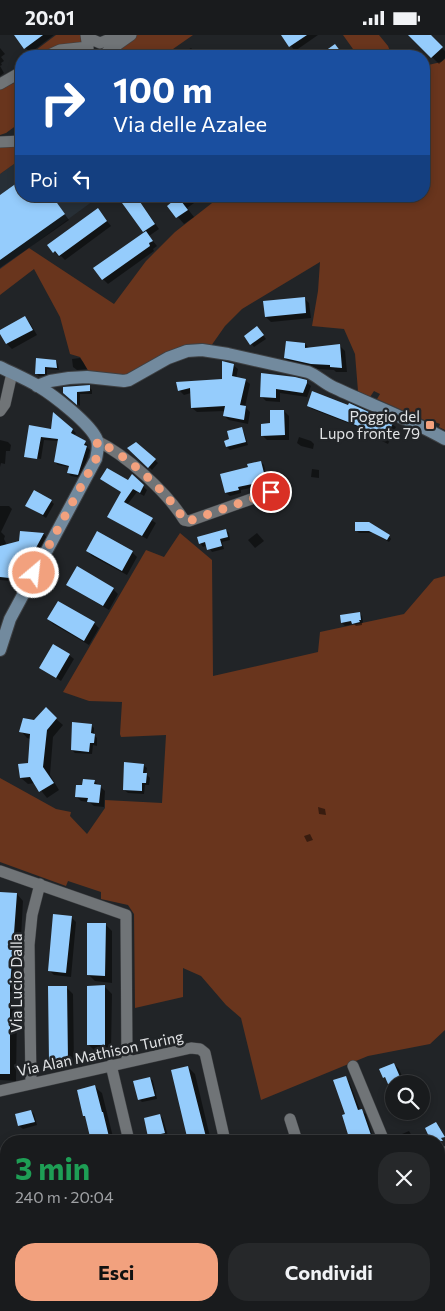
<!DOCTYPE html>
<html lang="it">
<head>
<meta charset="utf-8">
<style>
	body { margin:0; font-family:Commissioner,sans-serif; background:#26282a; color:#f1f3f6; height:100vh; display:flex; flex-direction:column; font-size:19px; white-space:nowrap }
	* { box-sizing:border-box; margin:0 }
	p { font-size:16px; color:#9fa1a4 }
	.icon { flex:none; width:28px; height:28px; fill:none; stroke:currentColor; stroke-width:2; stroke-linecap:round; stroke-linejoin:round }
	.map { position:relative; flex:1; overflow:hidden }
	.drawer { position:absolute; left:0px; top:1100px; width:445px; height:176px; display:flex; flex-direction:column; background:#191b1d; border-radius:20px 20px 0 0; box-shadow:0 2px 8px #0003,0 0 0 1px #37393b }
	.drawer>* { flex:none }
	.guide { position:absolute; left:15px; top:15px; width:415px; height:152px; border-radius:20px; box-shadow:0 2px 8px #0003,0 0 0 1px #37393b; background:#1a4fa0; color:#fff; overflow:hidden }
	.tools { position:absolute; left:385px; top:1040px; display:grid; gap:10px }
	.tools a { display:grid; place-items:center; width:45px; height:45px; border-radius:50%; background:#191b1d; box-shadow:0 2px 8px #0003,0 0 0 1px #37393b; font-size:25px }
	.pin { position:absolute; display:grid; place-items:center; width:42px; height:42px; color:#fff; margin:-21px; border:2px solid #fff; border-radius:50%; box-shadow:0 1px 5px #0007 }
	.me { position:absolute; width:55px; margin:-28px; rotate:28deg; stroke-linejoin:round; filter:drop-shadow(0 0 4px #0008) }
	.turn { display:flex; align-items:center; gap:18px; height:105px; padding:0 15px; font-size:22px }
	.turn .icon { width:65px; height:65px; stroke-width:2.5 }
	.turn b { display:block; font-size:35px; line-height:42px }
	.then { display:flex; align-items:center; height:48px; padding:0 15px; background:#0003; gap:10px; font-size:19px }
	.round { display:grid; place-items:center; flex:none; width:52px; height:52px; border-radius:20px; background:#26282a }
	.head { display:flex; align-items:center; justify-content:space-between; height:85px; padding:0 15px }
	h1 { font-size:30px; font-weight:700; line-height:38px; color:#1e9e55 }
	.action { display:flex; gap:10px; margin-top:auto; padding:10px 15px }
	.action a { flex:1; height:58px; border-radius:20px; background:#f2a17e; color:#111; font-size:20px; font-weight:700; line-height:58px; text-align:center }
	.action a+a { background:#26282a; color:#f1f3f6 }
	.status { display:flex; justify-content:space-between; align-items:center; height:35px; padding:0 25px; background:#191b1d; direction:ltr }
	.status svg { height:14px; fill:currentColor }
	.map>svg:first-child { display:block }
	.built { fill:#272f36 }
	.green { fill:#69351d }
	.shadow { fill:#0007 }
	.building { fill:#95ccfc }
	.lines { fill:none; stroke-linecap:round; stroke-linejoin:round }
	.street-casing { stroke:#3e4043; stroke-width:12 }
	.secondary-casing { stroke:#3e4043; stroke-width:14 }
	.street { stroke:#707477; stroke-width:11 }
	.secondary { stroke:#728a9e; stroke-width:12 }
	.route { stroke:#f2a17e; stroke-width:9; stroke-dasharray:0 16.2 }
	.poi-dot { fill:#f2a17e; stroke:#212427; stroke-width:2 }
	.labels { text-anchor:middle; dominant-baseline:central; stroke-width:5; stroke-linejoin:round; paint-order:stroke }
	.poi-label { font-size:15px; fill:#e1e3e5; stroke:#212427; text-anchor:end }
	.street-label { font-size:15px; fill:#e1e3e5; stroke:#212427 }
</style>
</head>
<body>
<div class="status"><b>20:01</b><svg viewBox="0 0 49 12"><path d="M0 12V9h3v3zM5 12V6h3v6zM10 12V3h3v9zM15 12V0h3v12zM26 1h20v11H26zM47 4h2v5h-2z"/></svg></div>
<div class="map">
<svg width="445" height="1276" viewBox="0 0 445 1276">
	<rect width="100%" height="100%" fill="#212427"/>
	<path class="built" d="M21,124V161H89L93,166L0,234V139Z"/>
	<path class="green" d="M56,0H83L84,7L52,15L39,21H28Z
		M136,0H193L163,21H111L112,17Z
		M343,0H379L388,11L392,21H358Z
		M445,24V395L439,392L440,389L435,387L433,389L377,364L380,359L374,356L370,362L358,356L355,319L344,294L312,291L318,256L320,227L242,274L225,291L211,311H182L159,321L134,338L122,341L89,337L80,322L70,319L60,282L34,234L0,260V234L29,213L114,269L146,226L175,197L221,161H424V31L441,27Z
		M21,45V87L6,98L0,100V54Z
		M21,110V124L0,139V112Z
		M180,498L212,525L213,641L318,617L320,597L404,579L434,544L445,541V995L430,1009L368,1021L261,1065L241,983L226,970L201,941L183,933V962L135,973L134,879L128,870L101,864V857L68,846L66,851L0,827V743L56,774L71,777L70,781L87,799L105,773V765L162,768L166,700L121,702L120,699L122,667L89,666L63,657L146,515L164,522Z"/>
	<path class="shadow" d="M18,0H54L30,18L16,2Z
		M284,0H318L295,16L283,1Z
		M410,0H429L445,16V23L439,29Z
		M0,13L5,19L1,22L4,26L1,28L2,30L0,31Z
		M191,13L199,21H183L181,19Z
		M0,31L4,38L0,41Z
		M21,146V161H61L55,166L69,185L0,233V161Z
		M119,161H136L159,194L149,201L157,211L153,214L154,216L108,249L103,244L145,198Z
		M177,161H194L197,166L187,173L194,182L184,189L168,171L179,164Z
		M98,175L111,191L65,225L61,221L59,222L49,210Z
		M304,263L309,268L311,283L271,287L266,282Z
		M25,283L30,288L37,300L12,314L7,309L0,296Z
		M260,296L266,304L254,312L246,302Z
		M305,309L309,313L340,311L345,316L347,337H336L334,335L317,334L290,328L285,323Z
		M80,323L83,327L87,334L77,335L73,332L72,324Z
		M37,325L56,326L58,329L59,335L47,334V341H39L36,338Z
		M233,330L238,334L236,343L245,345L250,349L245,372L250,377L248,389L229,385L224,381L225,376L197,377L192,373L191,358L184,360L179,355L178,348L224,346Z
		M262,339L306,347L311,351L307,362L280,358V367L266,366L261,361Z
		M89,352L92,355V359H80V371L64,358Z
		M308,371L392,389L396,392L388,409L370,400L366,395L312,374Z
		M284,376L289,381V405H267L262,400Z
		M30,391L52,395H73L76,398L74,401L88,410L87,412L90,415L81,443L71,441L68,438L69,432L58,430L55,427L59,406L44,405L41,424L27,421V423L25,422Z
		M241,394L244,397L248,410L230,415L227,412L226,406L230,405Z
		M299,402L311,406L314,409L313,414L301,411L297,408Z
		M0,405L8,407L11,410L10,416H6L5,429L1,428L0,432Z
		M136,408L158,428L152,435L129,413Z
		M261,427L264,430L268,449L241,455V458L230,461L226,458L222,440L249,433Z
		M312,434L319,435V443L311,442Z
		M132,441L147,455L144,461L137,457L127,470L156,488L147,504L113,485L109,482L122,458L102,444L128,447Z
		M51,466L54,469L46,483L27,470Z
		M0,471H9L12,474L1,497L5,501L4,504L7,510L20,507L21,498L44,499L47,503L23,547L0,545Z
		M356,488L389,501L391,504L389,507L373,498H359L356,495Z
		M226,495L229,498L230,505L222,507L224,514L212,517L207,510L203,512L200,508Z
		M257,498L264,506L255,513L248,505Z
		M87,516L132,517L137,522L127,540L92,521Z
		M68,549L113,554L118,559L109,575L73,554Z
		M359,578L362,581L363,587L362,588V590L356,591L354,589L345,591L342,588Z
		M48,584L94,588L99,593L89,610L53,589Z
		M69,620L74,624L61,646L40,632Z
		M56,684L63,690L53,702L50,740L59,755L47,763L35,748L28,749L21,743L29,729L31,704L27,703L21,696L34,687Z
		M91,690L94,693V700L97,703V711L93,710L92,719L75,718L72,715Z
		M143,730L147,733L146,739L150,743L149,750H145L144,759L128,758L124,755Z
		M94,746L105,756L104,772L94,771L89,767L81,766L76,761L84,752Z
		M318,772L325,774L326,780L319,779Z
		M310,799L313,805L307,807L304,801Z
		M0,858L17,859L23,866L18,958L0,956Z
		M71,882L76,887L71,942L54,940L49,935Z
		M105,889L112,896V948L95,946L88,939Z
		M66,952L73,959L74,1031L57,1032L50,1025Z
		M105,952L112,959L111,1016H95L88,1009Z
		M0,966H10L17,973L16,1046L0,1045Z
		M394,1029L399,1034L405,1049H394V1059L389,1047L384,1042Z
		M188,1032L195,1039L211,1106H189L172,1036Z
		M345,1042L349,1046L360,1075L366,1079L374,1106H352L344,1081L347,1080Z
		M150,1043L153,1046L157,1064L142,1067L139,1064Z
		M95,1052L102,1058L114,1106H92L78,1056Z
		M31,1076L34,1079L37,1090L23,1094L19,1091L16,1080Z
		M398,1076H416L417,1077L403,1083Z
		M160,1080L163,1084L168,1101L153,1105L149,1102Z
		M409,1096L415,1106H400L399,1103L403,1102L402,1099Z
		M6,1128V1137L0,1139V1129Z
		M441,1135L445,1141V1155L439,1158V1136Z
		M6,1207V1223L0,1225V1209Z
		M442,1223L445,1226V1261L441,1262L439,1260V1224Z
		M6,1248V1270L1,1271L0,1250Z
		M46,1270H96L97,1275L47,1276Z
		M388,1270H406L391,1274Z"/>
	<path class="building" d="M14,0H43L24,14Z
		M281,0H307L289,12Z
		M408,0H431L443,12L431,23Z
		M335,9L344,21H318Z
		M21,145V161H52L65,179L0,225V160Z
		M117,161H136L155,189L143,197Z
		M178,162L188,175L176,183L167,171Z
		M98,173L107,186L59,221L55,216L53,218L47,210Z
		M146,196L153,206L149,208L150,211L102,245L93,233Z
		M305,262L306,278L265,282L263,266Z
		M25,281L33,295L6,309L0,299V295Z
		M257,291L264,300L250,310L244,301Z
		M286,306L305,308V313L340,309L342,333L330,332V330L311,329L284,323Z
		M36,323L56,325L57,333L45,332V339H35Z
		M222,326L234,329L232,341L246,344L240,370L246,371L244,385L223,381L225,371L191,373L190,353L178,356L176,347L222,344Z
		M261,338L295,342L307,345V348L303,358L276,354V363L260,362Z
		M90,350V356L77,357V370L63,358V352Z
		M312,356L348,370L349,368L393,388L384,406L365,396L366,394L307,371Z
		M270,375H284L285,400L261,401V389L270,388Z
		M53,377L73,394L71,398L86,406L84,410L87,411L78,440L67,438L69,431L54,427L58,404L41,402L37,424L24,422L29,390L51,394Z
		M242,392L246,407L226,412L224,406L229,404L227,396Z
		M136,407L156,424L148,433L127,413Z
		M261,426L266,446L238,452L239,455L225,458L220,439L248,432L247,429Z
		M107,433L128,445L132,439L144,450L140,458L133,454L124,467L153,483L142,501L107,482L121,457L100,444Z
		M34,455L52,465L43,480L25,471Z
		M355,487H369L390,500L387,505L369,496H355Z
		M226,494L228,502L220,504L222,511L207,515L205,507L199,509L197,502Z
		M20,496L44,498L19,544L0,542V511L19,506Z
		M97,496L133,516L122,536L86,516Z
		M77,531L114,553L103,571L66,550Z
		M58,566L95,587L84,606L47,584Z
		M360,577L361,585H359L360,587L352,589L351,586L341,588L340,580Z
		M53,609L70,619L56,643L39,633Z
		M46,672L57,683L47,695L43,732L54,748L39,757L30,742L20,743L18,729L28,728L30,699L19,697L23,683L34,685Z
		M72,687L92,689L91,698L95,699L94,708H90L89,717L71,715Z
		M124,727L144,729L143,738H147L146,748H142V756L123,755Z
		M83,744L95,745L94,749L101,750L99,768L87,767L88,763L75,762L76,750H82Z
		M0,857L17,858L10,952V1039H0Z
		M53,879L72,881L66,938L48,936Z
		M87,888H106L105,941L87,940Z
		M105,950V1010H87V951Z
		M48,951H67L68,1025L49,1026Z
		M394,1028L403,1049H388L385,1042L383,1043L379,1034Z
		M188,1031L207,1106H188L171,1035Z
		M346,1041L358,1075L362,1074L371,1100L352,1106H350L342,1080L345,1079L333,1045Z
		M150,1042L155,1061L138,1065L133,1046Z
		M95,1050L102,1077H103L110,1106H91L85,1081H83L77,1055Z
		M31,1075L35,1087L18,1091L15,1079Z
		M160,1079L165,1098L148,1102L144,1083Z
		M436,1087L445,1102L441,1103L443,1106H431L425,1093Z"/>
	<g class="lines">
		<defs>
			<path id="street" d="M86,0L89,21
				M93,5L100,8L120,0
				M107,17L131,0
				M47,21L60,15L88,12
				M0,49L21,37
				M0,107L21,106
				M0,376L5,369L12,338
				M97,406C126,420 167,457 184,485L189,486L271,457
				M0,836L126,880L127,1026
				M111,1030L129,1106
				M353,1031L384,1106
				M31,1048L29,910L32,880L40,849
				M0,1056L191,1013L200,1014L205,1018L225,1106
				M290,1084L297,1106
				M439,1119L445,1117
				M439,1214L445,1213
				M0,1241L6,1239
				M262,1270L264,1276
				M432,1270L435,1276
				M175,1276L196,1270"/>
			<path id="secondary" d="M0,332C12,338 26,344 38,351C53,360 91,389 97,405C99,412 97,418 96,424L10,584L0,615
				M37,351L50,346L69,343L87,342L124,346L129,345L168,323L187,316L202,315L228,319L308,337C318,341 325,349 335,353C371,370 410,384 445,404"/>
		</defs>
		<use href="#street" class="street-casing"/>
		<use href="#secondary" class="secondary-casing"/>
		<use href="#street" class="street"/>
		<use href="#secondary" class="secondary"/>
	</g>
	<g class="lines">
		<path class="route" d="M34,538L96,424L98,414L97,406C125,419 168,457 184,485L189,486L271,457"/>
	</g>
	<rect class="poi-dot" x="425" y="385" width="10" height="10" rx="2.5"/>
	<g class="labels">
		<g class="poi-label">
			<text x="420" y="381">Poggio del<tspan x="420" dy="17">Lupo fronte 79</tspan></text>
		</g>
		<g class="street-label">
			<text transform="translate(16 948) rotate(-90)">Via Lucio Dalla</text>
			<text transform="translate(100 1018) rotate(-12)">Via Alan Mathison Turing</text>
		</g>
	</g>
</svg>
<div class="tools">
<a><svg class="icon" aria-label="search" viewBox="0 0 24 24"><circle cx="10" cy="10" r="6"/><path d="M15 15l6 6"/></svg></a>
</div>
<div class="pin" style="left:271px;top:457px;background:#d93025"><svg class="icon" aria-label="arrive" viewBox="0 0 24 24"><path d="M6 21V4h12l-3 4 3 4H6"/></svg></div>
<svg class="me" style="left:34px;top:538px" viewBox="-20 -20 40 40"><circle r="17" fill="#f2a17e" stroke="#fff" stroke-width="3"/><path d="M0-11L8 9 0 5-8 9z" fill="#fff"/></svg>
<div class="guide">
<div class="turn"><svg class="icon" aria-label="right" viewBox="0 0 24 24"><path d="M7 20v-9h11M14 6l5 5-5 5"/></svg><div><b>100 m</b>Via delle Azalee</div></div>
<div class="then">Poi<svg class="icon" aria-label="left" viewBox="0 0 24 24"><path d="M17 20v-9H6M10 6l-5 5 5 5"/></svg></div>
</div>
<section class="drawer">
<div class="head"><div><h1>3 min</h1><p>240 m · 20:04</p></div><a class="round"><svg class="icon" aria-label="close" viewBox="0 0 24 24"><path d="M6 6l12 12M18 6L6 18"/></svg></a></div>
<div class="action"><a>Esci</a><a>Condividi</a></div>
</section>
</div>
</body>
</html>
